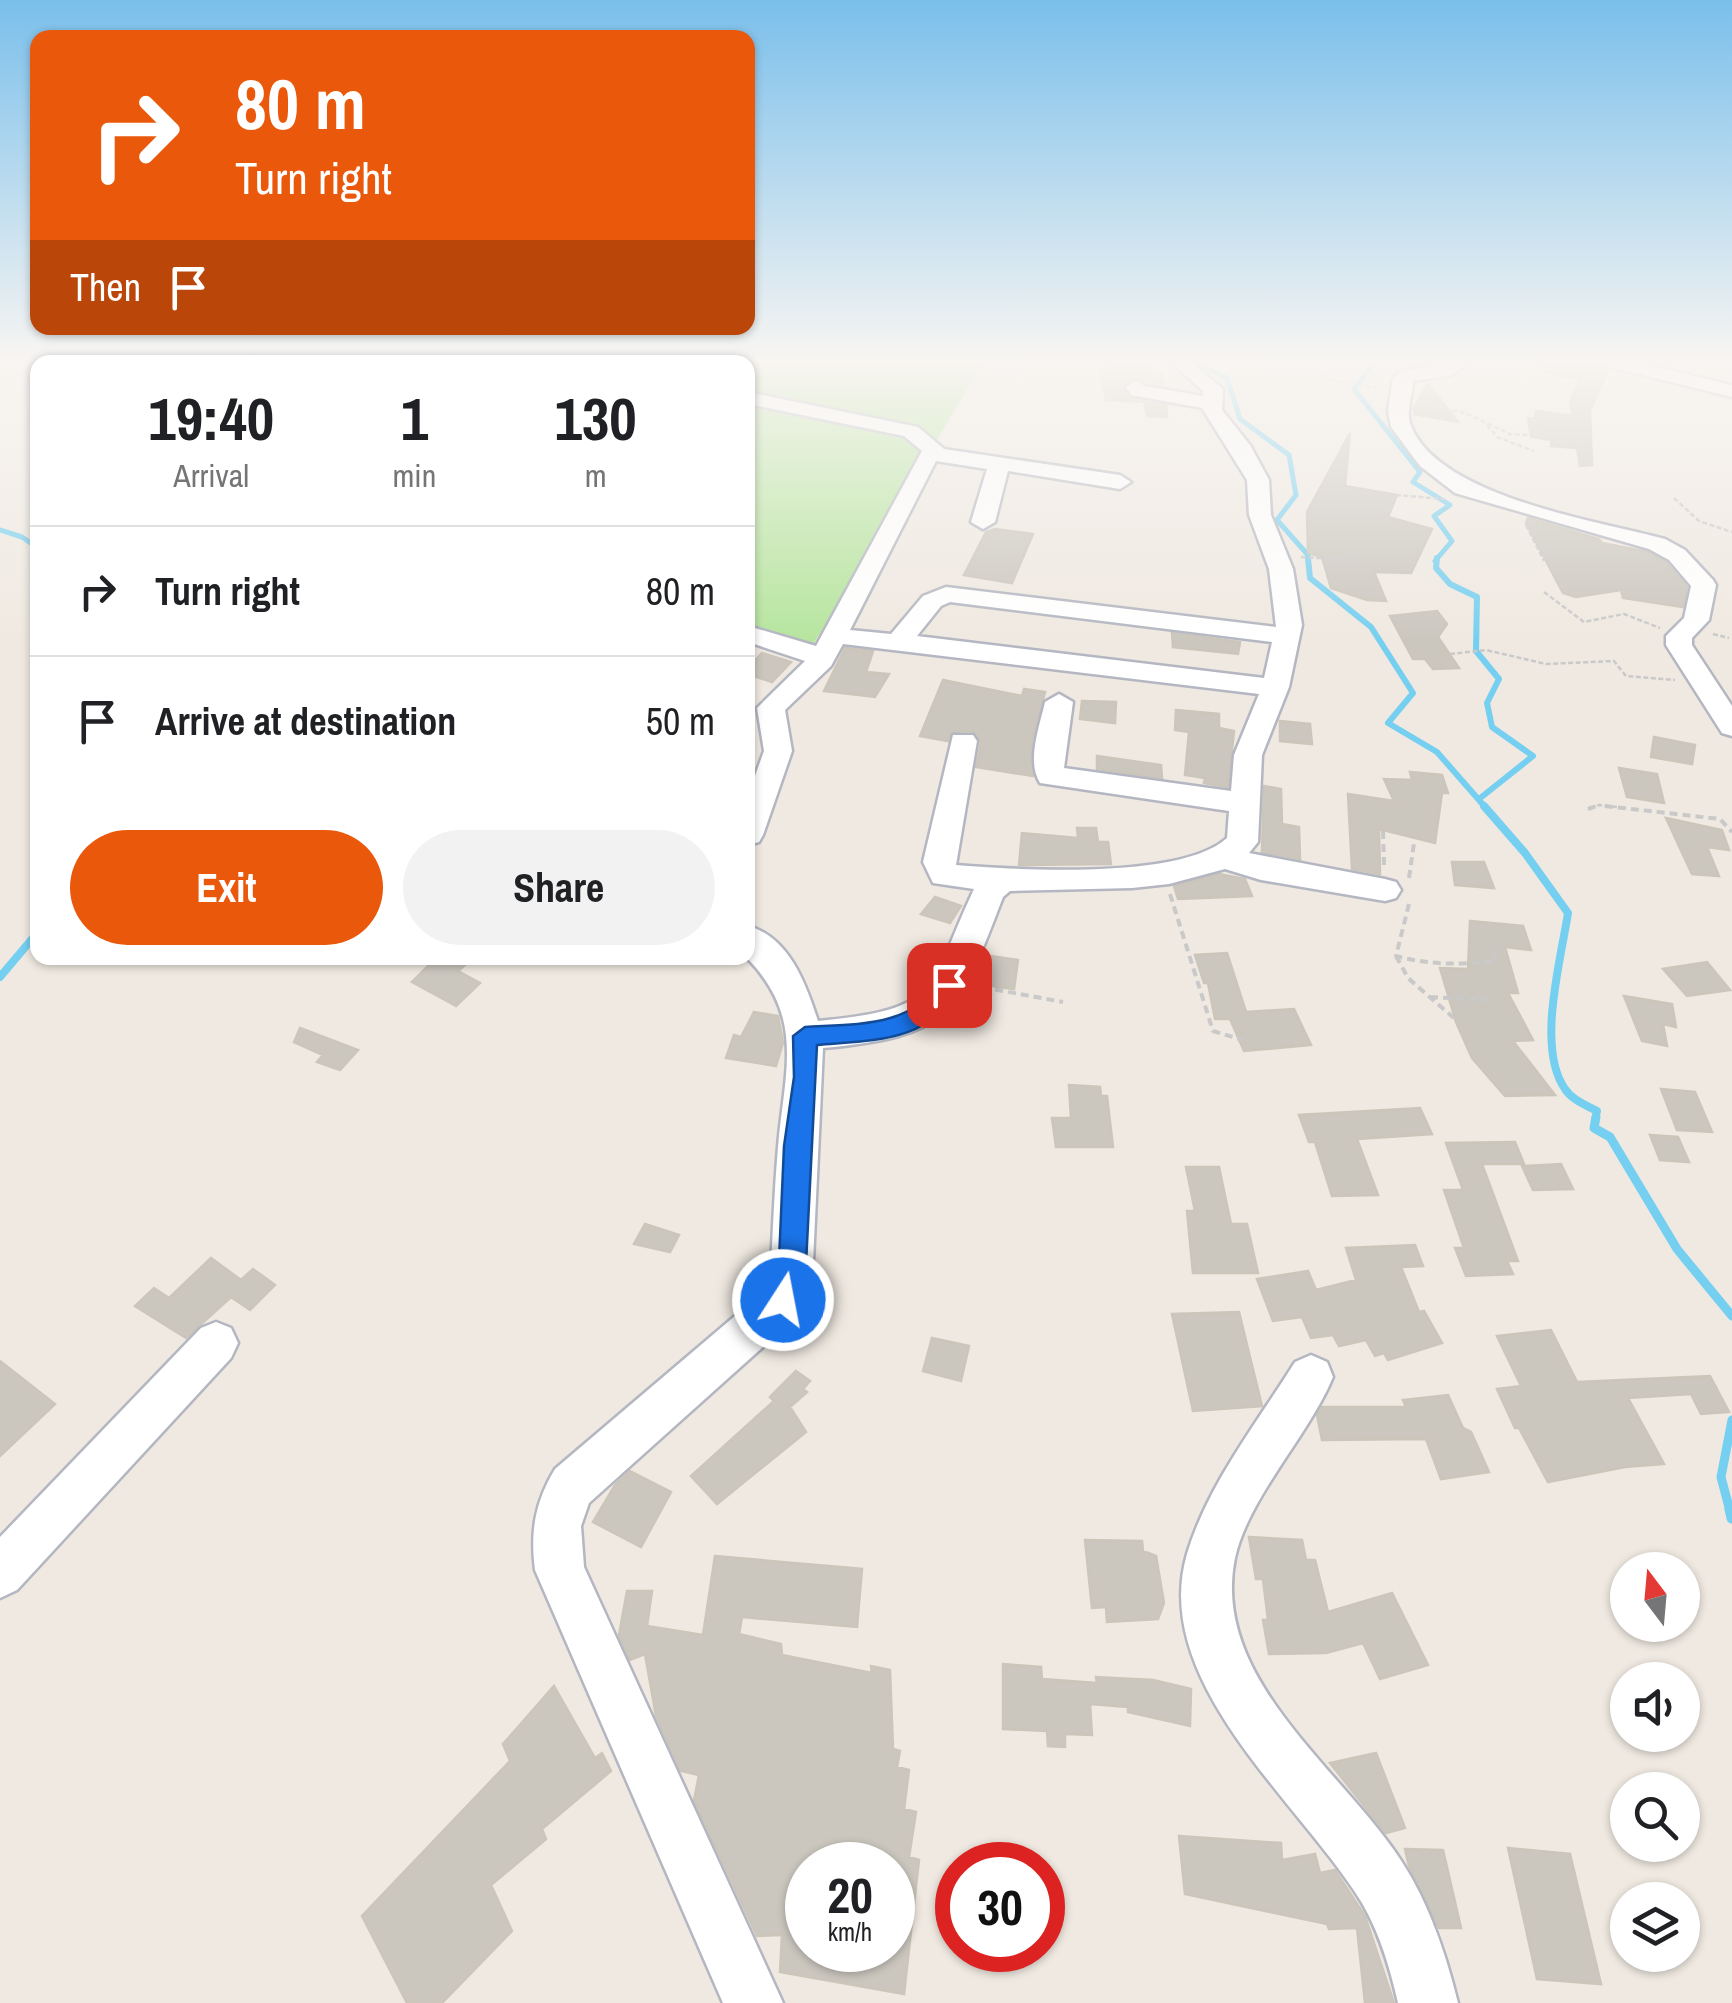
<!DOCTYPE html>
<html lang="en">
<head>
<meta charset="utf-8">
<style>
	body { margin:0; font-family:"Archivo Narrow",sans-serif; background:#f2f2f2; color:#202124; height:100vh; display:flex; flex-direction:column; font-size:38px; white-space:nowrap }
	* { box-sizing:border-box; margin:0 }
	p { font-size:32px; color:#757577 }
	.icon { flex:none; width:55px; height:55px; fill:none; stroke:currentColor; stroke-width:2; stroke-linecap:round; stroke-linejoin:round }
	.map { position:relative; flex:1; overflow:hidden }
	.panel { position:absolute; left:30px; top:355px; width:725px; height:610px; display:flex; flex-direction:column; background:#fff; border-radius:20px; box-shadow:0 2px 8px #0004 }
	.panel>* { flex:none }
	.guide { position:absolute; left:30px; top:30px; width:725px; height:305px; border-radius:20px; box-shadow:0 2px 8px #0004; background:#ea580c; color:#fff; overflow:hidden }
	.needle { width:65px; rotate:344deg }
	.tools { position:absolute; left:1610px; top:1552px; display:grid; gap:20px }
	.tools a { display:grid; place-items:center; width:90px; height:90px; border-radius:50%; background:#fff; box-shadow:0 2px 8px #0004; font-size:50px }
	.speed { position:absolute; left:785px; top:1842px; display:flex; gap:20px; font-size:50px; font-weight:700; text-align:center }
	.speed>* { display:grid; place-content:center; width:130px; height:130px; border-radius:50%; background:#fff; box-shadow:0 2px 8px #0004; line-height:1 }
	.speed small { font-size:25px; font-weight:400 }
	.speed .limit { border:15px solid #d22; background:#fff; color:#111 }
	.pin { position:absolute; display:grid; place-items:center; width:85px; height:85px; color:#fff; margin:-42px; border-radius:20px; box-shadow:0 5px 15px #0006 }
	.me { position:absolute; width:110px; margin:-55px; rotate:11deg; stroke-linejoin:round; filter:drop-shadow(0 0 8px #0008) }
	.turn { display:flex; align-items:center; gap:35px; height:210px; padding:0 40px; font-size:45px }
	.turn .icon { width:130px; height:130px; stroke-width:2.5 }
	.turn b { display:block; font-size:70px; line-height:85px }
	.then { display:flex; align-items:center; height:95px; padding:0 40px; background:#0003; gap:20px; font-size:38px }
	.eta { display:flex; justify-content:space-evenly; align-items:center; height:170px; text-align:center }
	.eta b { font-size:60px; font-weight:700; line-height:70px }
	.cta { display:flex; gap:20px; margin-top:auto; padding:20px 40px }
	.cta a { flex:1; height:115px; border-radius:60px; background:#ea580c; color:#fff; font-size:40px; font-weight:700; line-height:115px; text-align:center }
	.cta a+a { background:#f2f2f2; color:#202124 }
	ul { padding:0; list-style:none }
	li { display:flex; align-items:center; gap:30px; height:130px; padding:0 40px; border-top:2px solid #e0e0e0 }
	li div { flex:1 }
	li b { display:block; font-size:38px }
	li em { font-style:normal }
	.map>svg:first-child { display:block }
	.green { fill:#b6e59e }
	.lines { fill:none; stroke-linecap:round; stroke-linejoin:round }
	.stream-far4 { stroke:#75cff0; stroke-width:5 }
	.stream-far3 { stroke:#75cff0; stroke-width:6 }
	.stream-far2 { stroke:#75cff0; stroke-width:8 }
	.stream-far1 { stroke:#75cff0; stroke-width:9 }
	.stream { stroke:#75cff0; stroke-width:11 }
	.building { fill:#cbc7bf; stroke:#cbc5ba; stroke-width:2.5; fill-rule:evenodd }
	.minor-casing { stroke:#b4b7c1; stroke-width:5 }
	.path-far1 { stroke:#c9c9c9; stroke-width:2.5; stroke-dasharray:5 2.5; stroke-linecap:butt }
	.path { stroke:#c9c9c9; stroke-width:4; stroke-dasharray:8 5; stroke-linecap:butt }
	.minor { fill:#fff; fill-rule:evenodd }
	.route { fill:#1a73e8; stroke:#114b97; stroke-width:2.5 }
</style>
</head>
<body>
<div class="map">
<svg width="1732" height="2003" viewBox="0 0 1732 2003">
	<rect width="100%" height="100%" fill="#efe9e1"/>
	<path class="green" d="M748,363H983L814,643L748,625Z"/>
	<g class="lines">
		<path class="stream-far4" d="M1195,363L1227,378L1240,419L1289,455L1296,495L1277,520L1308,555V561
			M1374,363L1354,389L1420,472L1413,482L1450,505L1434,516L1452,541L1435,561
			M0,530L22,537L38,548"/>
		<path class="stream-far3" d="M1308,558L1310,578L1371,627L1413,693L1388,723L1437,752L1486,808
			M1437,558L1436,568L1450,584L1477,597L1476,651L1499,679L1487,703L1492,727L1533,756L1479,799"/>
		<path class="stream-far2" d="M1484,806L1525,853L1568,913C1561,959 1536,1048 1565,1089C1572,1100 1586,1105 1597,1111L1595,1120
			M0,977L38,932"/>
		<path class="stream-far1" d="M1596,1117L1594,1128L1610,1137L1677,1249L1732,1316
			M1730,1511L1721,1477L1732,1420"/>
		<path class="stream" d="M1730,1509L1732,1518"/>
	</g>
	<path class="building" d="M1544,363H1603L1608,370L1590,411L1592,465L1580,466L1577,448L1551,446L1552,440L1531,437L1528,418L1534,419L1536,411L1572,416L1570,402L1580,379L1543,372Z
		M1112,366L1152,368L1153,373H1161L1163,385L1134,378L1122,386L1130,399L1166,405L1167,417L1147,416L1144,402L1106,400L1099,368L1113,369Z
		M1428,384L1437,395L1458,422L1414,414L1416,410L1413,409Z
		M1350,433L1345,486L1397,495L1388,517L1432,529L1411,573L1374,572L1386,601L1367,600L1331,588L1322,557L1308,553L1307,512Z
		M1528,518L1599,539L1602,543L1648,552L1667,563L1687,587L1683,607L1623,598L1621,590L1576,597L1563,593L1526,523Z
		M995,529L1033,534L1012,583L964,575L986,532Z
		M1437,611L1447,624L1438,637L1459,668L1433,669L1425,659H1413L1390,616Z
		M1172,633L1240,642L1238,654L1173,647Z
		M845,648L873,651L866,672L889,674L875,697L824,691Z
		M762,653L791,662L772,682L748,674V668Z
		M943,680L1022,696L1024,689L1045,692L1032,742L1033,776L976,767L981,742L973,731L951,732L948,741L920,736Z
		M1082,701L1116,702L1115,723L1080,719Z
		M1176,710L1219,714V728L1234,731L1228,787L1204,783L1205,778L1185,775L1189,732L1175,730Z
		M1280,721L1310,724L1312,744L1280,741Z
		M1654,737L1695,745L1692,764L1651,757Z
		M1097,756L1161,765L1162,778L1097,769Z
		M1619,768L1657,774L1664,803L1627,797Z
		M1410,772L1442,775L1448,793H1442L1435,843L1379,829L1380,874L1352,869L1348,794L1394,801L1384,779L1412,780Z
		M1264,786L1281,789L1282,824L1299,827L1300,859L1262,852Z
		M1666,818L1722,830L1729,850L1707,847L1719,876L1692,874Z
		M1077,828H1096L1098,842H1108L1111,864L1019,865L1022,833L1078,838Z
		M1452,862H1484L1494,888L1455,885Z
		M1219,874L1245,879L1252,896L1178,899L1174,886Z
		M935,897L961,906L950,923L921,914Z
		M1470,921L1523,926L1531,950L1505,947L1518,993H1508L1533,1040L1513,1041L1555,1095L1505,1096L1472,1058L1456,1022L1440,968L1468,969Z
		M1227,953L1246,1012L1294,1009L1311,1045L1244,1051L1230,1019H1215L1208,983H1204L1195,955Z
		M984,955L1018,960L1014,989L985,985L982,1005L959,1000Z
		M436,958H473L458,971L480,983L456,1006L412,982Z
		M1707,962L1730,990L1687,996L1663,969Z
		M1624,996L1672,1004L1676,1027L1663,1024L1667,1046L1642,1041Z
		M754,1012L778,1016L783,1043L776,1066L726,1058L734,1035L741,1037Z
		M300,1028L358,1050L340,1070L317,1062L323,1055L294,1042Z
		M1069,1085L1100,1087L1101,1096H1107L1113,1147H1056L1052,1118H1071Z
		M1661,1089L1695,1092L1712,1132L1677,1130Z
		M1420,1108L1432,1134L1357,1139L1378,1195L1332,1196L1315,1142H1309L1299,1115Z
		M1650,1135L1678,1137L1689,1162L1660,1160Z
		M1515,1142L1524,1164H1482L1518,1261H1507L1513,1274L1466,1276L1455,1248H1464L1444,1190H1463L1446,1143Z
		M1561,1164L1573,1189L1533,1190L1522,1166Z
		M1186,1167H1219L1231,1224H1247L1258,1273H1193L1187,1211H1195Z
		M645,1224L679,1235L670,1252L634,1244Z
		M1415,1245L1423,1266L1401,1267L1419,1312L1424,1311L1442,1343L1388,1360L1384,1353L1375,1356L1366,1340L1339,1346L1333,1335L1311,1338L1302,1317L1273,1321L1257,1279L1308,1271L1316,1290L1356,1280L1346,1248Z
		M211,1258L241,1280L253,1269L275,1285L250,1310L231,1297L186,1338L135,1306L154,1288L169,1298Z
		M1239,1312L1262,1406L1193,1411L1172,1314Z
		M1551,1330L1577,1382L1710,1376L1729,1412L1701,1414L1691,1394L1628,1398L1664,1464L1625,1467L1548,1482L1519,1428H1515L1497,1389L1521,1386L1497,1336Z
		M932,1338L969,1346L961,1381L923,1371Z
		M0,1361L55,1404L0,1456Z
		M796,1371L810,1381L803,1389L807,1392L790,1407L806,1432L717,1504L691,1476L774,1401L770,1397Z
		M1448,1395L1463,1428L1471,1432L1489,1472L1441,1479L1426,1439L1322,1440L1317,1415L1322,1407H1406L1403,1400Z
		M630,1471L671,1492L641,1547L593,1522L615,1485Z
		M1249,1537L1302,1540L1306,1560H1315L1328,1612L1392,1593L1428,1665L1380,1679L1363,1643L1326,1653L1269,1654L1263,1620H1268L1263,1579H1256Z
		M1085,1540L1142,1541L1143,1551L1156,1556L1164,1603L1158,1619L1107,1622L1106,1607L1092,1608Z
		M715,1556L862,1569L857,1627L742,1617L739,1634L781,1644L782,1655L872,1673L871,1666L890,1670L893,1749L900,1751L897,1767L909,1770L904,1809L916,1812L909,1857L919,1860L904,1994L780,1972L782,1935L757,1936L694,1800L699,1775L681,1771L656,1716L645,1654L630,1660L619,1635L627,1591H652L647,1626L703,1635ZM808,1865H892V1950H808Z
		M1003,1664L1041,1667L1042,1679L1097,1683L1096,1677L1153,1680L1191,1689L1190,1726L1128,1712V1707L1090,1704L1092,1735L1065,1734V1747L1048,1746L1047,1731L1003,1729Z
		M554,1686L595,1758L602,1753L611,1771L542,1829L546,1839L491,1885L512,1931L442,2003H407L362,1916L510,1761L503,1744Z
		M1376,1753L1405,1828L1386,1833L1330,1763Z
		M1179,1836L1281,1843L1282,1860L1315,1854L1320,1873L1335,1870L1365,1916L1394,2003H1365L1357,1928L1329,1929L1327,1924L1185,1894Z
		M1508,1848L1570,1854L1601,1984L1537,1979Z
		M1405,1849L1443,1850L1461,1928H1439L1409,1866Z"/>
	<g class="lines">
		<defs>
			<path id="minor" d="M1172,363H1192L1223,389L1222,410L1250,445L1269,480L1271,515L1293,569L1302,625L1289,687L1262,755L1258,842L1249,853L1385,879L1396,882L1401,890L1396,898L1385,901L1261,880L1225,869L1169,884L1132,888L1010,891L1003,897C958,1013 954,1036 823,1048L812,1284L792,1321L589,1503L581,1526L584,1567L783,2003H723L535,1570C530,1532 535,1502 555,1469L762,1293L770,1280C773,1236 774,1191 778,1147C784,1073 806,1018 747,958L748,926C789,937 806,984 818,1021C943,1009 926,992 974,889L933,883L923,862L953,735H973L977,741L956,865C1018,870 1181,880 1227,838L1229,811L1040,783C1026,761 1040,725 1045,702L1059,694L1073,702L1064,768L1231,791L1234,755L1259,694L843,644L831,666L785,710L792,751L763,835L759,842L748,845V795L764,751L757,708L805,661L748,642V626L816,646L922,451L904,436L748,404V392L918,427L944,449L1120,475L1131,482L1120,489L1008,471L995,522L983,529L971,522L987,469L936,461L850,630L891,634L923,596L946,587L1276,627L1269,569L1249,515L1247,480L1202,408L1131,395L1126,387L1136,381L1145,386L1203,396V391ZM950,602L1272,642L1264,678L917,636L941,606Z
				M1446,363H1467L1452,375L1413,381C1413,396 1405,411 1411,426C1439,497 1598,521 1665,539L1685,550L1713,580L1716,585L1709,620L1692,638V645L1732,706V736L1722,733L1666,645V636L1684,618L1691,586L1669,560L1649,549L1455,493L1420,466L1391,427L1388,411L1393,378L1402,371Z
				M1607,363H1639L1732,385V397L1610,367Z
				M216,1322L231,1328L238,1343L231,1358L17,1590L0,1598V1537L201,1328Z
				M1311,1355L1327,1362L1333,1377C1309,1435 1248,1498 1235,1558C1210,1679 1343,1770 1402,1862C1429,1904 1446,1954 1458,2003H1398C1390,1968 1380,1934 1362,1903C1303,1805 1149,1683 1187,1554C1208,1484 1257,1423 1295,1362Z"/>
		</defs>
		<use href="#minor" class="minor-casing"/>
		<path class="path-far1" d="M1322,363L1318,372L1330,380L1379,388
			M1423,404L1465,413L1510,434L1544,436L1536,427
			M1487,425L1497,437L1534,451
			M1396,495L1444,499
			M1674,498L1699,521L1732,532
			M1526,525L1544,561
			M1301,557L1353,560
			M1544,592L1584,622L1624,614L1660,628
			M1713,634L1729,638
			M1450,654L1486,650L1546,664L1614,661L1626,676L1675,680
			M1590,808L1599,805L1627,808"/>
		<path class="path" d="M1605,806L1720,819L1732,832
			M1588,809L1597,806
			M1383,831L1384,865
			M1409,878L1414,843
			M1170,894L1213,1031L1243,1040
			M1409,904L1396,956C1429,965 1461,965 1495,961L1494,950
			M1396,956L1408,978L1455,1019
			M1430,997L1490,1000
			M964,1007L984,1011L987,988L1063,1002"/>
		<use href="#minor" class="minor"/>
	</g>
	<linearGradient id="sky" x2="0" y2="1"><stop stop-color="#7abfeb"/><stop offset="0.56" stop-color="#f8f5f2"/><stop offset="1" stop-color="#f8f5f2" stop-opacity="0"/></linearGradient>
	<rect width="1732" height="643" fill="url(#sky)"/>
	<path class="route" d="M949,976L960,985C932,1043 873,1040 817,1045L805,1284L793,1309L783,1313L773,1309L769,1300L778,1283L784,1146L794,1077L793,1036L805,1027C855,1024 914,1028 941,979Z"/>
</svg>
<div class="tools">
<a><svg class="needle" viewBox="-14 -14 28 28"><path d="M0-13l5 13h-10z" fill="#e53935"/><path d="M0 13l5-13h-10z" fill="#757577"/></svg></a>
<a><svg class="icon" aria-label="sound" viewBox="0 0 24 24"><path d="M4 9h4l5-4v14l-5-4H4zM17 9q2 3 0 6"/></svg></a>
<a><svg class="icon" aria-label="search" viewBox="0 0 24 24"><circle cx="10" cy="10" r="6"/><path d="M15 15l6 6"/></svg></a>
<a><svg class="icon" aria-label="layers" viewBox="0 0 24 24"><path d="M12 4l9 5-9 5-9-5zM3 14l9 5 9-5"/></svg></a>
</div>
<div class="speed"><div>20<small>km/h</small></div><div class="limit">30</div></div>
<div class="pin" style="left:949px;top:985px;background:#d93025"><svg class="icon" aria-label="arrive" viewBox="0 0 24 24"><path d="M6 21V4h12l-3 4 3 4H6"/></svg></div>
<svg class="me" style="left:783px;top:1300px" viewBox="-20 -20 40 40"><circle r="17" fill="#1a73e8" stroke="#fff" stroke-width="3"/><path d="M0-11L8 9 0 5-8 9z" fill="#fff"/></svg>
<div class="guide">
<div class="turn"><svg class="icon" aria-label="right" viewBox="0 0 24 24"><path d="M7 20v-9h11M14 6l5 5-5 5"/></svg><div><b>80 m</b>Turn right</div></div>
<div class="then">Then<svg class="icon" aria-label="arrive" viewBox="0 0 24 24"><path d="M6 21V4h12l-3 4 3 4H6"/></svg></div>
</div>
<section class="panel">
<div class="eta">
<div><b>19:40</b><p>Arrival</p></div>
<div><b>1</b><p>min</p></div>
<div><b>130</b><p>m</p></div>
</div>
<ul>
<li><svg class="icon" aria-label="right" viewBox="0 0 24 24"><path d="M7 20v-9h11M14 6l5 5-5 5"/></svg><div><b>Turn right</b></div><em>80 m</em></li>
<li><svg class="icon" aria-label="arrive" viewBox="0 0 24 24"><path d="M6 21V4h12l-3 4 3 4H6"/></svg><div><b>Arrive at destination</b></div><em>50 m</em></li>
</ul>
<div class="cta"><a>Exit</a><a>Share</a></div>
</section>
</div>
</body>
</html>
